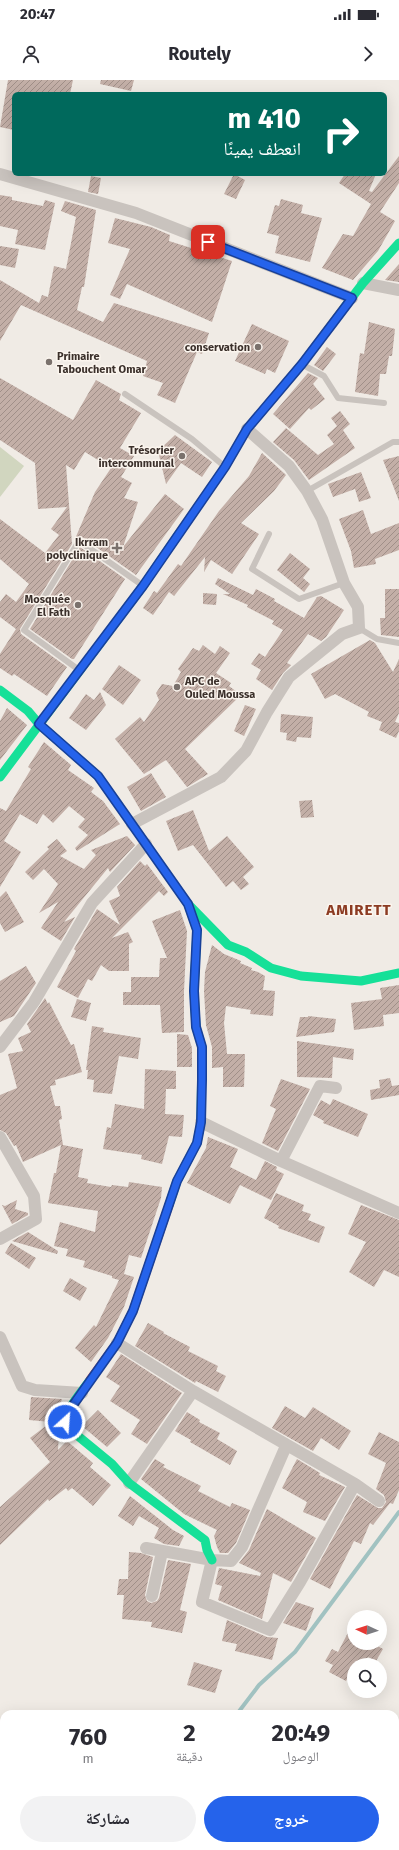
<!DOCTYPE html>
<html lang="ar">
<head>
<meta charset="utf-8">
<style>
	body { margin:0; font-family:"Fira Sans","Noto Naskh Arabic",sans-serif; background:#f2f2f3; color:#2b2b33; direction:rtl; height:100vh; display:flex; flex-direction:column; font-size:15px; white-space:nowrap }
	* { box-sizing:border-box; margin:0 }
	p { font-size:13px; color:#7c7c81 }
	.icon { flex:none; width:22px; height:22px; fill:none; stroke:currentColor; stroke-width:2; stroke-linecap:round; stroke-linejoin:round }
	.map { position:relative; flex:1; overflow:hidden; direction:ltr }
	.drawer { position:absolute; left:0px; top:1630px; width:399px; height:140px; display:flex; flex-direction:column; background:#fff; border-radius:12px 12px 0 0; box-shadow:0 4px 16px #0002; direction:rtl }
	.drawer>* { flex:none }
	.banner { position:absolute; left:12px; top:12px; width:375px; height:84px; border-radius:6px; box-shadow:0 4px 16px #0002; direction:rtl; background:#00695c; color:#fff; overflow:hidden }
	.needle { width:26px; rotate:273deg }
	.controls { position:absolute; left:347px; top:1530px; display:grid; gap:8px }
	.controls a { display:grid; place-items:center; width:40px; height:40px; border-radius:50%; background:#fff; box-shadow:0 4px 16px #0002; font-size:20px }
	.pin { position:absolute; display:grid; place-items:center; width:34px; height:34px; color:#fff; margin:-17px; border-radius:8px; box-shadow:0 2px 6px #0006 }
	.me { position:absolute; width:44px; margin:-22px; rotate:26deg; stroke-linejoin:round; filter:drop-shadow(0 0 3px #0008) }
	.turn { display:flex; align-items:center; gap:14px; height:84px; padding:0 20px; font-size:18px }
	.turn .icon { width:52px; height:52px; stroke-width:2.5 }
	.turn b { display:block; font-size:28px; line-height:34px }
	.eta { display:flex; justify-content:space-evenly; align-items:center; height:68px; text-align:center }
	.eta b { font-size:24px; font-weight:700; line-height:28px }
	.button { display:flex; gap:8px; margin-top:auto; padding:8px 20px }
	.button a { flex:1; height:46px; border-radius:24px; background:#2563eb; color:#fff; font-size:16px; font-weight:700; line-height:46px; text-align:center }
	.button a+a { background:#f2f2f3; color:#2b2b33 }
	.status { display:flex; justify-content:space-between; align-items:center; height:28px; padding:0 20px; background:#fff; direction:ltr }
	.status svg { height:11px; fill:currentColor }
	header { display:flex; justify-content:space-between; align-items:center; height:52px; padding:0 20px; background:#fff; font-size:18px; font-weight:700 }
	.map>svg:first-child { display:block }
	.pitch { fill:#d1d6bf }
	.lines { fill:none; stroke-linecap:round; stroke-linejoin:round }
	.stream { stroke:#a1c2c1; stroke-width:4 }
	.building { fill:url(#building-hatch) }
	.lane { stroke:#c9c3be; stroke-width:6 }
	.street { stroke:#c9c3be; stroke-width:12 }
	.fast { stroke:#16e098; stroke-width:9 }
	.slow { stroke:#ffcf43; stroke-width:9 }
	.jam { stroke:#f24e42; stroke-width:9 }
	.route-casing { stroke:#184099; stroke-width:10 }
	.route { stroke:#2563eb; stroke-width:7 }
	.poi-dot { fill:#7a716c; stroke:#fbf5ee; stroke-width:1.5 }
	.labels { text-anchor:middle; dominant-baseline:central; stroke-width:3; stroke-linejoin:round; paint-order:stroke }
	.poi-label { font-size:11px; font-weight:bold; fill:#3b302b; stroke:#fbf5ee; text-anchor:end }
	.district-label { font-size:15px; font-weight:bold; letter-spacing:1px; fill:#8c3b22; stroke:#fbf5ee }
</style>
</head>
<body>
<div class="status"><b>20:47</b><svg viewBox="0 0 49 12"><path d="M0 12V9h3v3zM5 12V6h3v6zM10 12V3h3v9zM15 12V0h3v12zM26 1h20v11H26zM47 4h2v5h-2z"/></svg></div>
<header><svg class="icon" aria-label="forward" viewBox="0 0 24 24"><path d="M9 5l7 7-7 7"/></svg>Routely<svg class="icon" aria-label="person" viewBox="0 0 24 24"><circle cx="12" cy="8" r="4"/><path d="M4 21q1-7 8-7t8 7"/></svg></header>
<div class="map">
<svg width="399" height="1770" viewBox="0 0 399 1770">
	<defs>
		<pattern id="building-hatch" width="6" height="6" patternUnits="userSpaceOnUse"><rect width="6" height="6" fill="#c3afa7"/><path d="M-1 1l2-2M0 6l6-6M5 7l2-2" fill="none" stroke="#a08f88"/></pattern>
	</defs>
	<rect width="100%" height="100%" fill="#f0ebe5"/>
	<path class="pitch" d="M0,367L24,386L0,417Z"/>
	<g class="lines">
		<path class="stream" d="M237,1634L259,1605L295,1572L399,1432
			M160,1770L161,1766"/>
	</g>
	<path class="building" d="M8,0H73L70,14H14V50L0,47Z
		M101,0H134L131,11L100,4Z
		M399,76V103L380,132L395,141L378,171L353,200L322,188L343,154L353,156L371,124L339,103L345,94H376L369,111L372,112Z
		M234,94L245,100L236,119L224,114Z
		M91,96L101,98L98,114L88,112Z
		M0,115L12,117V120L43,126L45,120L55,123L45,170L15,164L18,150L0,146Z
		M281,119L303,125L301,133L322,138L310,182L275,173L279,156L267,153L275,125L279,126Z
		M65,121L96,130L84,207H82L77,230L103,242L114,223L209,253L202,274L197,272L175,323L157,315L163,303L143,296L147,281L21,225L0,261V200L39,223L42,215L48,217L54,186L66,189L76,137L61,131Z
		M115,138L151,147L170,155L169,161L232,181L212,242L127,204L120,219L110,215L130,169L108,163Z
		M0,166L19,169L15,188L0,185Z
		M399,184V202L385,200Z
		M369,242L395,249L392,276H389L386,294H380L378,316L355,312L360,273L364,274Z
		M252,244L289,261L275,293L267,289L265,294L235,281Z
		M327,267L336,274L323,291L314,285Z
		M308,293L318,298L313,304L325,319L311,330L309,328L290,349L273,334Z
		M0,298L73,340L96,300L121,314L119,320L141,333L120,368L134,376L121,397L132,403L124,418L138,422L123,467L165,414L184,429L136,495L82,457H77L75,459L95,412L111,388L85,372L74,390L66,385L72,464L20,549L21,554L67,587L47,616L14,594L12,596L0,588V574L16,549L0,537V522L6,514L16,522L29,504L0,479V439L45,473L59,455L51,449L67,427L38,429L35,383L0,360Z
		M340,331L350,344L343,350L355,368L309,400L294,380L273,362L286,348L318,375L334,364L327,355L337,346L331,338Z
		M175,355L212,382L202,397L181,383L166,404L158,371Z
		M262,373L286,395L274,411L241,443L259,454L232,494L211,480L204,492L205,477L174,516L169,512L153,535L143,528L154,511L157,513L178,484L181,486L219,431L249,396Z
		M399,376V421L383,380Z
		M361,392L371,418L359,422L355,409L333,417L328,404Z
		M363,430L371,454L399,443V470L375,479L376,484L354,488L351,471L339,439Z
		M80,467L125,499L74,579H72L30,549Z
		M290,473L310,489L303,498L310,504L304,512L277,490Z
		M218,498L253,515L256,509L275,519L274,521L304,538L317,517L321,516L344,530L326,557L321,561L308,554L287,583L291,585L283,593L272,610L256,599L261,590L251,584L259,573L265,577L283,550L272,544L274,541L247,527L248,525L223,514H230L215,504Z
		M385,509H399V557L381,555L380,538H385Z
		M203,513L217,514L216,525L203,524Z
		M370,560L375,563L393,592L399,579V633L395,642L399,643V651L396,658L379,650L382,642L367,636L369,632L335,614L325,619L311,594Z
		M203,565L215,574L220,566L230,573L216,593L231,603L229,606L241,615L185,669L208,694L187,707L166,680L144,694L115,659L140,637L144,642L159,620L156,613L162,604L173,606L181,592L178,589L193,568L199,571Z
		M119,585L141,600L123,625L102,609Z
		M100,612L106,625L86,650L69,638L86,614L94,620Z
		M245,625L256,629L244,656L234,651Z
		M7,628L27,645L0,680V641Z
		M281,634L313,637L311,658L297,657L296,662L286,660L287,653L280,652Z
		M44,662L71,685L68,690L94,708L91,712L103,721L120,744L77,771L75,768L88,755L78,747L85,739L69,726L53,743L43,734L37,744L20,734L4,761L21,772L0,807V728L6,731L31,689L28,687Z
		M151,693L166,717L141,731L127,707Z
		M312,720L314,737L301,738L299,721Z
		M193,730L209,771L227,756L254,787L243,797L249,804L241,810L233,801L226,807L193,765L178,771L166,741Z
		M127,756L135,765L110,792L108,788L64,842L75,837L61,861L41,848L58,822L39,833L58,804L44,789L33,800L25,792L49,769L47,767L57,759L67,771L60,776L84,789L96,775L91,770Z
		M140,781L145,786L147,784L168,812L164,816L159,811L112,858L128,852L133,862L129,864V891H109L101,885L92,901L88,899L78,918L57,907L76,871L74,869L97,829L120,845L109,821L120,816L117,807Z
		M6,811L24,842L5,852L0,843V817Z
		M180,830L187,851L184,911V952L162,953L160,925H123V912H131V897H159L160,878H167L152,841Z
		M212,865L224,874L241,881L240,883L252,888L251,890L258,892L265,896L263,910L275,911L273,936L250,934L251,930L226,926L224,943L227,974H245L244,1007H223V987L212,988V967L206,945L204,911L205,892Z
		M26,886L36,903L14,936L0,942V901Z
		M399,905V933L383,935L384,946L354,950L351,923L382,919L380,908Z
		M45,918L48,924L49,922L71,965L74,964L82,992L55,1000L56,1005L50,1006L55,1026H60L62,1039L59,1040L63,1065L83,1069L78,1097L88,1099L87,1103L111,1107L112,1105L128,1107L129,1102L162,1107L161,1118L141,1178L129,1175L124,1194L134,1197L124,1227L108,1258L91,1282L75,1268L94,1245L96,1247L119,1200L112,1198V1196L83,1187L85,1181L66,1176L68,1169L54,1166L60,1142L95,1152L98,1131L48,1123L54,1093H56L61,1065L23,1082L16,1065L14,1066L6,1053L0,1050V1015L17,1008L8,974L23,971L18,958L31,952L27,944Z
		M77,919L91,923L86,941L71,937Z
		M308,936L336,939L334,952L296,957L300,937H308Z
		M92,946L104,948L103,952L141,958L138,979L119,976L112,1014L93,1012L94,1000L87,999L88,990H86Z
		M177,954L188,955L192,968V987H177Z
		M297,961L354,969L353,980L333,977L332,998L297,997Z
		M145,989L176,991V1009H166L165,1034L184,1035L182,1057L169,1056L162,1084L141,1079L142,1075L103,1069L107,1047L111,1048L115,1024L144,1029Z
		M390,998L392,1006L399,1005V1015L371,1020L370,1010L380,1008L379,1000Z
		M281,999L310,1009L278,1071L262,1063L276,1029L270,1026Z
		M333,1019L368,1034L358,1057L323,1043L324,1041L313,1035L321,1020L330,1025Z
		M208,1057L238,1069L230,1087L256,1100L265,1081L277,1087L276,1090L284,1094L271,1120L240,1105L230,1124L187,1103L206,1068Z
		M276,1113L304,1125L302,1131L311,1134L308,1140L325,1147L319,1163L278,1148L279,1146L264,1138Z
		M17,1120L15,1129L28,1133V1135L12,1144L2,1125L5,1126Z
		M361,1125L399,1140V1197L384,1190L374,1207L349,1192L366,1162L348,1154Z
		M28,1152L58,1171L57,1174L12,1161Z
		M11,1163L36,1178L29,1189L5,1173Z
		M70,1198L87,1208L80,1221L63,1211Z
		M148,1243L164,1252L163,1253L190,1267L188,1271L218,1286L216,1291L226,1296L218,1312L196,1301L195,1303L135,1266Z
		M121,1274L182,1313L147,1364L131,1354L140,1340L110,1321L120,1306L106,1297Z
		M31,1317L62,1319L55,1341L59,1353L58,1370L67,1361L93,1383L90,1387L111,1405L93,1426L72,1408L68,1411L66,1408L49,1421L48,1419L0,1465V1427L50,1382L30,1358L51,1342L29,1340Z
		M285,1326L305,1338L313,1327L351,1351L339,1370L321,1358L313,1371L272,1348Z
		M98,1330L121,1353L107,1367L82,1346Z
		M187,1332L200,1340L199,1342L220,1353L217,1359L237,1371L230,1385L190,1362L191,1360L175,1351Z
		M379,1352L399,1362V1410L393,1424L390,1423L373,1445L370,1443L361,1464L354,1461L330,1509L310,1499L357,1415L378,1428H382L386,1422L384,1415L376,1409L386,1383L368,1374Z
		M155,1379L165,1385L163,1387L201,1406L198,1411L230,1427L232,1423L250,1430L236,1463L228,1473H220L217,1467L214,1456L217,1450L184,1434L141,1399Z
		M297,1379L320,1393L319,1395L345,1407L325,1441L303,1432L307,1422L282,1408Z
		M130,1416L173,1450L184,1456L179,1466L164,1464L154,1458L159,1448L139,1436L133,1446L118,1436Z
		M267,1429L316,1458L291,1502L273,1493L262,1539L218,1520L222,1506L215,1504L219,1488L260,1496L261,1493L239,1483L249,1470Z
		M129,1472L141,1473L153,1477L145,1515L147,1521L151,1523L157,1521L159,1518L168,1480L191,1484L180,1530L187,1532L182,1553L151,1547L152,1542L122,1539L124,1515H117L119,1499H128Z
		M296,1522L314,1528L306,1551L283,1543Z
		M227,1540L267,1557L278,1558L272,1580L235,1571L237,1564L222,1561Z
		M354,1541V1563H372L383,1569L376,1581L368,1577L363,1585H354V1602L347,1599L346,1601L329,1592L333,1585L325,1581L332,1569L338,1572Z
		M194,1582L222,1590L215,1613L187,1605Z"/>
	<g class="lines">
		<path class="lane" d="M303,285L324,296L338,318L384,323
			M125,314L192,359L224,386
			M307,411L393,362H399
			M269,454L252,489L299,519L344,503
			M359,548L377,559L399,563
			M79,590L24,550L79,461L142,505"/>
		<path class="street" d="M0,94L136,133L352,218
			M363,203L399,210
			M132,744L221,697L246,671L267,632L289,597L342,554L359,548L358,527L344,503L322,439L307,411L289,386L247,349
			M0,967L34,922L92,823L146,764
			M201,1042L281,1081L399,1133
			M0,1057L34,1116L36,1139L0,1159
			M281,1081L320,1006L336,1008
			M0,1257L22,1306L35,1310L82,1313
			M117,1263L193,1311L129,1403
			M193,1311L355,1404L379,1421
			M286,1366L242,1467L231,1481L212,1480L202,1522L270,1550L300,1502L355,1404
			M146,1468L212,1480
			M152,1516L162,1472"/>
		<path class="fast" d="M344,228L363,203L399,163
			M0,610L28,631L39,644L98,696L188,824L228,865L246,872L271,888L301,896L361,901L399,893
			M0,697L143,506L180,452
			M169,1125L177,1101L197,1063L201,1042L202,967L196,947L194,911L197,850L188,824
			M90,1300C82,1312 61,1333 67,1347L112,1384L129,1403L205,1460L207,1470L212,1480"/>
		<path class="slow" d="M180,452L225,387L247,349L302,284L344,228"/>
		<path class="jam" d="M90,1300L117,1263L133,1231L169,1125"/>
	</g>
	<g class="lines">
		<defs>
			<path id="route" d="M65,1342L66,1335L117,1263L133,1231L177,1101L197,1063L201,1042L202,1000V967L196,947L194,911L197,850L188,824L98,696L39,644L143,506L225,387L247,349L302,284L352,218L208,162"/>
		</defs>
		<use href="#route" class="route-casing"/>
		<use href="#route" class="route"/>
	</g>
	<g class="poi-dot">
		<circle cx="258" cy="267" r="4"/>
		<circle cx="49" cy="282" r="4"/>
		<circle cx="182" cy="376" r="4"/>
		<path d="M115 462h4v4h4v4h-4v4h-4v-4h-4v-4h4z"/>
		<circle cx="78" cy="525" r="4"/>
		<circle cx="177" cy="607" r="4"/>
	</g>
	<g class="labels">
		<g class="poi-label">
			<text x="250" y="267">conservation</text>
			<text x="57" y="276" text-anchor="start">Primaire<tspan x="57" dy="13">Tabouchent Omar</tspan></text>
			<text x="174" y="370">Trésorier<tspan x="174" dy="13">intercommunal</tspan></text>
			<text x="108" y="462">Ikrram<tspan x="108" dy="13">polyclinique</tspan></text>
			<text x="70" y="519">Mosquée<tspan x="70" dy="13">El Fath</tspan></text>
			<text x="185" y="601" text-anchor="start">APC de<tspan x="185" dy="13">Ouled Moussa</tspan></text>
		</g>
		<g class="district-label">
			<text x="359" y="830">AMIRETT</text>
		</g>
	</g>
</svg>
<div class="controls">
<a><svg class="needle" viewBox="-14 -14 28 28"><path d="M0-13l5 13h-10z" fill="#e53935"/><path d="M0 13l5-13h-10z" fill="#7c7c81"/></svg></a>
<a><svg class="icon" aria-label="search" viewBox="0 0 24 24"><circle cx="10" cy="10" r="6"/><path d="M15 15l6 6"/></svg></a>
</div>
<div class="pin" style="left:208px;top:162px;background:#d93025"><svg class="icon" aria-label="arrive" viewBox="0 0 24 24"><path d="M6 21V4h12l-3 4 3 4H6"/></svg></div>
<svg class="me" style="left:65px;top:1342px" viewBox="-20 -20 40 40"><circle r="17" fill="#2563eb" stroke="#fff" stroke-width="3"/><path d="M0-11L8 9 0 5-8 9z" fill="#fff"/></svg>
<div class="banner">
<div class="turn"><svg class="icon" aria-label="right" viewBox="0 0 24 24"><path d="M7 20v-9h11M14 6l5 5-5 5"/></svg><div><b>410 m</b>انعطف يمينًا</div></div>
</div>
<section class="drawer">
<div class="eta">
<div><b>20:49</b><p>الوصول</p></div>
<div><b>2</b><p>دقيقة</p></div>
<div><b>760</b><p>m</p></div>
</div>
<div class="button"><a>خروج</a><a>مشاركة</a></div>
</section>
</div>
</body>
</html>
